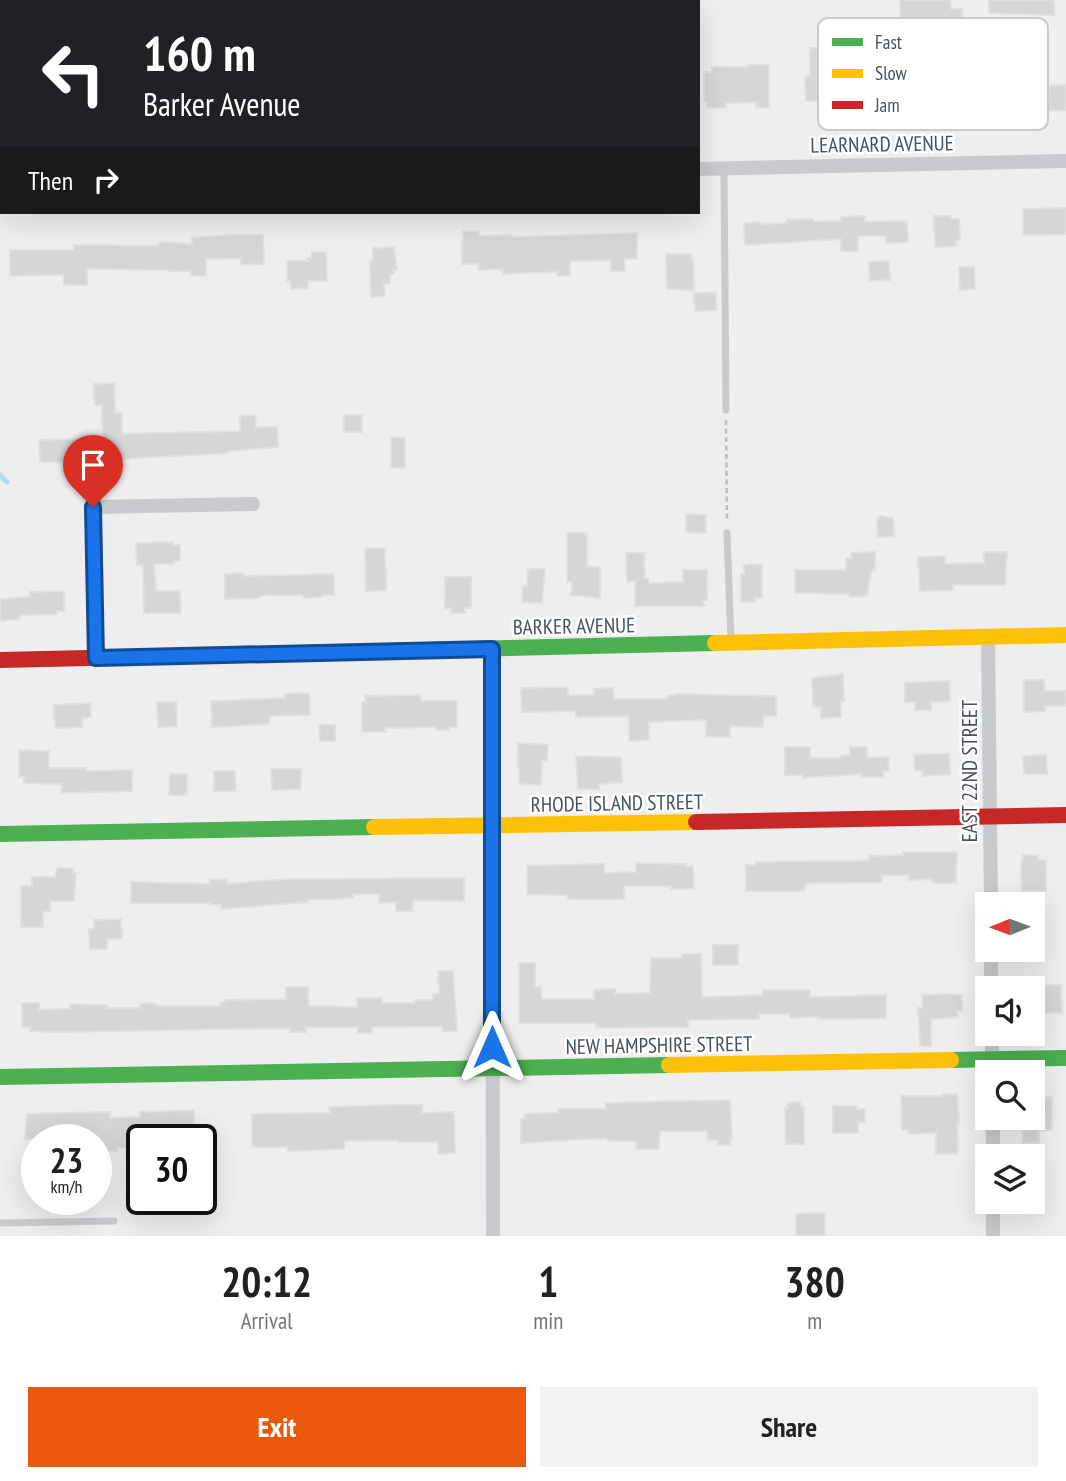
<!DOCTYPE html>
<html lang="en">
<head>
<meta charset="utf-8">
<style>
	body { margin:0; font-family:"PT Sans Narrow",sans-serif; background:#f2f2f2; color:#202124; height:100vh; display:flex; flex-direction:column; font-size:26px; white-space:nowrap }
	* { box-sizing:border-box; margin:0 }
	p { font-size:23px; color:#757577 }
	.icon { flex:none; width:38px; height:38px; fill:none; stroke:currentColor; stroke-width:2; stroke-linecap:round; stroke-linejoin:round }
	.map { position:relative; height:1236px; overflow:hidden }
	.side { display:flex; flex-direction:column; background:#fff; flex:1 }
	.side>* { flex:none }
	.guide { position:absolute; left:0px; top:0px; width:700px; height:214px; box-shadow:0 7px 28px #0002; background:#202124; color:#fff; overflow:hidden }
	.needle { width:46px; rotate:269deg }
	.tools { position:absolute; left:975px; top:892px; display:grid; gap:14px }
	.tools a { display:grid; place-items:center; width:70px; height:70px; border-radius:0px; background:#fff; box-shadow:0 7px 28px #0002; font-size:35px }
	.speed { position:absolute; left:21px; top:1124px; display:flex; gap:14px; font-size:35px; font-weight:700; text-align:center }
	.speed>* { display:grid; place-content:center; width:91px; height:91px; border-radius:50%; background:#fff; box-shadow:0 7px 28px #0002; line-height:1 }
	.speed small { font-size:18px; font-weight:400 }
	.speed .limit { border:4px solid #111; border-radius:10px; background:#fff; color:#111 }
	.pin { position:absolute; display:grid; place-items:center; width:60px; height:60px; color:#fff; margin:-72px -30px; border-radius:50% 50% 50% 0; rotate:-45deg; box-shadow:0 0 7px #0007 }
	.pin .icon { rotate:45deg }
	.me { position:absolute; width:77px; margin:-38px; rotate:0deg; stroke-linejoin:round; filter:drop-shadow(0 0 5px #0008) }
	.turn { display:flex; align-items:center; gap:24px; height:147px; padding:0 28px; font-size:32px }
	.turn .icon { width:91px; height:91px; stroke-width:2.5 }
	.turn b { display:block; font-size:49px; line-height:60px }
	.then { display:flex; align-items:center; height:66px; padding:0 28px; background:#0003; gap:14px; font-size:26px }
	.eta { display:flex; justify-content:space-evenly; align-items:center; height:119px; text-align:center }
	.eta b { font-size:42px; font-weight:800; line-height:49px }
	.action { display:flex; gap:14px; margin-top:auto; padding:14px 28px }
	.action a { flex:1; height:80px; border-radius:0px; background:#ea580c; color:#fff; font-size:28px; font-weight:800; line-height:80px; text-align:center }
	.action a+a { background:#f2f2f2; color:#202124 }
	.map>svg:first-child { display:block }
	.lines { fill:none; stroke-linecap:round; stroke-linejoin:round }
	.stream { stroke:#a8e0eb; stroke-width:5 }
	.building { fill:#d5d6d7; stroke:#e0e0e1; stroke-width:2 }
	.path { stroke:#b7c2be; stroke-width:2.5; stroke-dasharray:5 3.5; stroke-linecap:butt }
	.lane { stroke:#c8cacd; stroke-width:7 }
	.street { stroke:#c8cacd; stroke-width:14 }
	.fast { stroke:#4caf50; stroke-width:16 }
	.slow { stroke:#ffc107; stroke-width:16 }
	.jam { stroke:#c62828; stroke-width:16 }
	.route-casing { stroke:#114b97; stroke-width:18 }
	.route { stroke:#1a73e8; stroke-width:12 }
	.labels { text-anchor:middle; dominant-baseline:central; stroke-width:5; stroke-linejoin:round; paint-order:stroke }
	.street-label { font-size:21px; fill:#46525a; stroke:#fff }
	.key { fill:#fff; stroke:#c8cbce; stroke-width:2 }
	.key-label { font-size:19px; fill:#46525a }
</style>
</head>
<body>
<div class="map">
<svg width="1066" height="1236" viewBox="0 0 1066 1236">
	<rect width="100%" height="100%" fill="#efeeee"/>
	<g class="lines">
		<path class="stream" d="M0,475L7,482"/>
	</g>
	<path class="building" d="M900,0H950L951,9H962V28H925V38L901,39Z
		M989,0H1054V15L989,13Z
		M810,48H825V56H841V73L880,74L879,76L945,74V84L955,83L956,106L914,109L913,105L899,106L898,99L870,98V101H854L855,97L821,98V101H806L805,76H810Z
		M748,65H769V108H756V102L726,103V108H707V102H704V72H712V67H748Z
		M1066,85V110L1003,112V116L980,115L979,93L1049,89V86Z
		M1066,208V234L1023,235V209Z
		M865,216V222L907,221L908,242L886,243V236H858V251H841V239L745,245L744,223L760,222V224L787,223V220L813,219V222L841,221V217Z
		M934,216H951V219H959L960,240H956V246L935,247Z
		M463,231H479V236L512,235L513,237L637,233V259H625V271H611V260L570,261V276H557V272L503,274V269L478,270V264H462Z
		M230,235H263L264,264L241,265V258L206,259V276H191L190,271H169V270L87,269V285H64L63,275L10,276V250H74V245L159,246L160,242L192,244V238Z
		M394,247L397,270H394V274H390V284H384L385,296L371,297L370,261L373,260V248Z
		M312,252H326L327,281H308V288L291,289L290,281H287V261H308L307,258H312Z
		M666,254H691V259H693L694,290L667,289Z
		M889,261L890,280L870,281L869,262Z
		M959,267H974L975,289L960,290Z
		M716,292V310L695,311L694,293Z
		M114,383L115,413H122V434L240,431V416L255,415L256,427H277L278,447L228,451V453L104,460L102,405H95L94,384Z
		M344,415H362V432H344Z
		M405,437V468H391V438Z
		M77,439V462H40L39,440Z
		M686,514L706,515V533L686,532Z
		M881,516L893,518L894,537H878L877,518Z
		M567,533H587V566L600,567V598L571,595L572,582H567Z
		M173,542V545H180V560L174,561V564H154L156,591H180L181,613H144L143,565H137L136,543Z
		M365,548H385L386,590L366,591Z
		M875,552V571H871L867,596L849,597V594L795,593V570H846V558H851V553Z
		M984,552H1007L1005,585H953V590L920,591L918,557L945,556V564L984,563Z
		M626,553H644L645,578H648L649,583L683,582V570H707V600H703L704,606H635V581L627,582Z
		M762,564V598H755V602H741V574H744V565Z
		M528,569H545L542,603L522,602L523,586H527Z
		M244,573V576L334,574V595H322V597L304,598V595H274L259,596V598L225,599V574Z
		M445,577H471V608H465V613H452L451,608H445Z
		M64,591V611H57V614L20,615V619L0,621V599L30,597V592Z
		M843,674L844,701H841V717L821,718V707H813L812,678Z
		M1024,680H1044L1045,691H1066V706H1045V711L1024,712Z
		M949,681L950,701L931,702V710H915V702H905V683Z
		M568,687V695H594V689L612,688L614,699H667V696L678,694L776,696V716H763V727L730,726V737H706V720L649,722V740L629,741V716L576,717V711L522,712L521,688Z
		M309,693L310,715L270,716L269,724L212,727L211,701L285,698V694Z
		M420,695L421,701H457V727H449V730H436V727L385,728L386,732H362V702H365V696Z
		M157,702H176L177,726L158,727Z
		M90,703L91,717L82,718V727L55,728L54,705Z
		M319,725H335V741H320Z
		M518,743L548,745L547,761L542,760L541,785L519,784Z
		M785,747H810V758H841V756L850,755V747H867V758L888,757L889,771H883L884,777H861V774L802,778V775H785Z
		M19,750L49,751V768H86V771L132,770V791L62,793V784L24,783V777H19Z
		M931,754H949L950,774L923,776V771H915L914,755Z
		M1046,755L1047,774H1024L1023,756Z
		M576,756L621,757L622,782L599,784V789H578Z
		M271,769H301V789L272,790Z
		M214,771H235L236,791H214Z
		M170,774H187V795H169Z
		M903,852H957L956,883H932V879L909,880V875H881L882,882L810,883L805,884L804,891H746V865H755L756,862L860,861L869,860V856L903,855Z
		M1023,855H1038V860H1046V891H1022L1021,869Z
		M636,863L686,864V867L693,866L694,889H671V886H624V899H568V895L527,894V866L604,864V873L636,872Z
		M57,868H73V873H76L74,901H50V911H43V927H21V886H32V877H55Z
		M464,878V901L413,900L412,911H396V902L379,903V894H353V897L337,899H307L308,902L221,909V905H210V903H131V882L210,884V879L227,880V884L287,879Z
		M121,919L122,938L107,939V949H90L89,929L94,928V920Z
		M713,945H738V965H713Z
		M682,954H701L702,997L763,995V990H810V997L886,995V1018L819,1019V1017L790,1018V1014H759V1019L688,1020V1027L596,1028V1023H519V963H535V987H541V999H594V990L615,989V994L650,993L651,958H682Z
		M438,971H453L457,1031H443L442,1026L372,1027V1033H358V1027H305L306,1032H290V1028L58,1032L30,1031V1027H22V1003H39V1010L70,1009V1004L107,1005V1008H140V1004L156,1003V1006H220V1002H225V1000L286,999V987H308L309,1006L357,1007V998H382V1003H415V1000H433V994H439Z
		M1032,985H1061L1062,1013H1032Z
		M948,994L962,995V1011H957L958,1017L931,1019V1046H920L918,1008H923L922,995Z
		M942,1094H957L959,1123H957L958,1154H936V1133L909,1134L908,1130H902L901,1096H942Z
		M1032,1097H1052V1130H1039V1143H1023L1022,1118H1032Z
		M730,1100L732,1139H730V1145H718V1140H708L707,1131H660L659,1149H637L636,1141H608V1138L521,1143V1119H524V1114L558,1113V1109H606V1103Z
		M800,1102L801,1107H804V1144H786L785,1108H788L787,1103Z
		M398,1105H422V1113L454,1112L455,1153L438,1154V1142H398V1140L345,1141L344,1149L287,1151V1147H252V1114L330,1113L329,1107Z
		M833,1106H857V1109H865V1122H858V1133H833Z
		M194,1110V1139H142V1148H117V1151H96V1139H25L27,1114L110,1112V1118L140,1117V1112Z
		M825,1213V1236H796V1214Z"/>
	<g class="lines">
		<path class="path" d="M726,420L727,522"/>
		<path class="lane" d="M724,168L726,410
			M727,533L731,643
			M0,1223L114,1221"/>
		<path class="street" d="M698,169L1066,161
			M0,185H2
			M988,637L991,905
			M492,649L493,1236
			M96,658L93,507L253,504
			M991,950V989
			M992,1034V1073
			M993,1118V1157
			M993,1202V1236"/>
		<path class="fast" d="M219,655L715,643
			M0,834L374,827
			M951,1060L1066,1058
			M0,1077L669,1065"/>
		<path class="slow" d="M715,643L1066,635
			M374,827L696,822
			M669,1065L951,1060"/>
		<path class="jam" d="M0,660L219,655
			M696,822L1066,815"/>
	</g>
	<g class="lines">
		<defs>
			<path id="route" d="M93,507L96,658L492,649V1047"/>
		</defs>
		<use href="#route" class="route-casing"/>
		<use href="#route" class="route"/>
	</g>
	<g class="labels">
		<g class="street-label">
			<text transform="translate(882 144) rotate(-1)">LEARNARD AVENUE</text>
			<text transform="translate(574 626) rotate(-1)">BARKER AVENUE</text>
			<text transform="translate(969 771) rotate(-90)">EAST 22ND STREET</text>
			<text transform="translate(617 803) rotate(-1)">RHODE ISLAND STREET</text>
			<text transform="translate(659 1045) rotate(-1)">NEW HAMPSHIRE STREET</text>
		</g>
	</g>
	<rect x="818" y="18" width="230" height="112" rx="10" class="key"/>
	<rect x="832" y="38" width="31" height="8" fill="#4caf50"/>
	<rect x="832" y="69" width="31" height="9" fill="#ffc107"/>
	<rect x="832" y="101" width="31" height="8" fill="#c62828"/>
	<g class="key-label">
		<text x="875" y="49">Fast</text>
		<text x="875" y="80">Slow</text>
		<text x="875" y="112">Jam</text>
	</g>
</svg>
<div class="tools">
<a><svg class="needle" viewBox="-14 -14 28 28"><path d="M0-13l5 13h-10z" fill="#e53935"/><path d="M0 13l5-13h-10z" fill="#757577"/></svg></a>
<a><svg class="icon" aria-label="sound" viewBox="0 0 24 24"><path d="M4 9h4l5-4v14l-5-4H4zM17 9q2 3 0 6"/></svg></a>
<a><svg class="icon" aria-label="search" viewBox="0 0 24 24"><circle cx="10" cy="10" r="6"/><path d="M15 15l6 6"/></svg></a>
<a><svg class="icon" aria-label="layers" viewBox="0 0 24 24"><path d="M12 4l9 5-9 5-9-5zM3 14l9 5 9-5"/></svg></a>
</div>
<div class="speed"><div>23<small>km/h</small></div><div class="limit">30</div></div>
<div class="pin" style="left:93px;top:507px;background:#d93025"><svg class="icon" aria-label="arrive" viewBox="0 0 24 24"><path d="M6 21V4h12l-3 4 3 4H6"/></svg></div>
<svg class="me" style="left:492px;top:1047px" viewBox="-20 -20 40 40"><path d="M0-17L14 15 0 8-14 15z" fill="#1a73e8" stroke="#fff" stroke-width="4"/></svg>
<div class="guide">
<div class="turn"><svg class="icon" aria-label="left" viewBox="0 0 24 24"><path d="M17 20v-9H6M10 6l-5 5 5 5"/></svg><div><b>160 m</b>Barker Avenue</div></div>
<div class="then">Then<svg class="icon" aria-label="right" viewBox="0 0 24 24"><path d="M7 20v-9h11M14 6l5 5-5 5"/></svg></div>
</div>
</div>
<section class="side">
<div class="eta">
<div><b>20:12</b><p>Arrival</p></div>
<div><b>1</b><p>min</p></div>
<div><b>380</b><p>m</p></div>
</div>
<div class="action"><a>Exit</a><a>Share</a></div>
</section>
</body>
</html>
